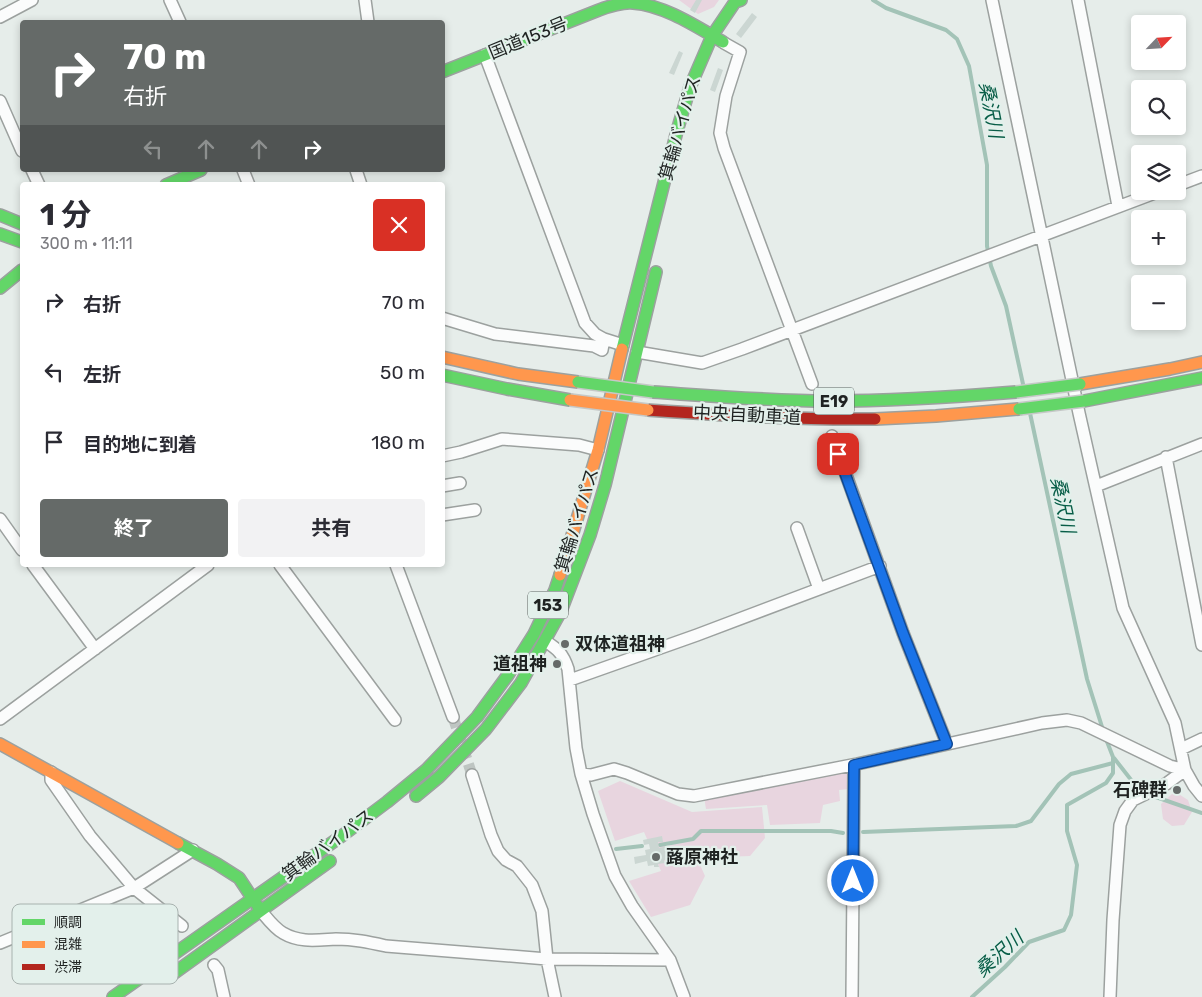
<!DOCTYPE html>
<html lang="ja">
<head>
<meta charset="utf-8">
<style>
	body { margin:0; font-family:Rubik,"Noto Sans JP",sans-serif; background:#f2f2f3; color:#2b2b33; height:100vh; display:flex; flex-direction:column; font-size:19px; white-space:nowrap }
	* { box-sizing:border-box; margin:0 }
	p { font-size:16px; color:#7c7c81 }
	.icon { flex:none; width:28px; height:28px; fill:none; stroke:currentColor; stroke-width:2; stroke-linecap:round; stroke-linejoin:round }
	.map { position:relative; flex:1; overflow:hidden }
	.drawer { position:absolute; left:20px; top:182px; width:425px; height:385px; display:flex; flex-direction:column; background:#fff; border-radius:5px; box-shadow:0 2px 8px #0003 }
	.drawer>* { flex:none }
	.banner { position:absolute; left:20px; top:20px; width:425px; height:152px; border-radius:5px; box-shadow:0 2px 8px #0003; background:#656a68; color:#fff; overflow:hidden }
	.needle { width:32px; rotate:65deg }
	.buttons { position:absolute; left:1131px; top:15px; display:grid; gap:10px }
	.buttons a { display:grid; place-items:center; width:55px; height:55px; border-radius:5px; background:#fff; box-shadow:0 2px 8px #0003; font-size:25px }
	.pin { position:absolute; display:grid; place-items:center; width:42px; height:42px; color:#fff; margin:-21px; border-radius:10px; box-shadow:0 2px 8px #0006 }
	.me { position:absolute; width:55px; margin:-28px; rotate:0deg; stroke-linejoin:round; filter:drop-shadow(0 0 4px #0008) }
	.turn { display:flex; align-items:center; gap:18px; height:105px; padding:0 20px; font-size:22px }
	.turn .icon { width:65px; height:65px; stroke-width:2.5 }
	.turn b { display:block; font-size:35px; line-height:42px }
	.lanes { display:flex; align-items:center; height:48px; padding:0 20px; background:#0003; justify-content:center; gap:25px; direction:ltr }
	.lanes .off { opacity:.35 }
	.round { display:grid; place-items:center; flex:none; width:52px; height:52px; border-radius:5px; background:#f2f2f3 }
	.summary { display:flex; align-items:center; justify-content:space-between; height:85px; padding:0 20px }
	h1 { font-size:30px; font-weight:700; line-height:38px }
	.button { display:flex; gap:10px; margin-top:auto; padding:10px 20px }
	.button a { flex:1; height:58px; border-radius:5px; background:#656a68; color:#fff; font-size:20px; font-weight:700; line-height:58px; text-align:center }
	.button a+a { background:#f2f2f3; color:#2b2b33 }
	ul { padding:0; list-style:none }
	li { display:flex; align-items:center; gap:15px; height:70px; padding:0 20px }
	li div { flex:1 }
	li b { display:block; font-size:19px }
	li em { font-style:normal }
	.map>svg:first-child { display:block }
	.green { fill:#e8d5df }
	.lines { fill:none; stroke-linecap:round; stroke-linejoin:round }
	.stream { stroke:#a3c3b7; stroke-width:4 }
	.building { fill:#cbd6d2 }
	.street-tunnel { stroke:#bec5c2; stroke-width:11; stroke-dasharray:11 5.5; stroke-linecap:butt }
	.street-casing { stroke:#9ca19f; stroke-width:14 }
	.fast-casing { stroke:#9ca19f; stroke-width:14 }
	.slow-casing { stroke:#9ca19f; stroke-width:14 }
	.jam-casing { stroke:#9ca19f; stroke-width:14 }
	.street { stroke:#fbfcfc; stroke-width:11 }
	.fast { stroke:#63d668; stroke-width:11 }
	.slow { stroke:#ff974d; stroke-width:11 }
	.jam { stroke:#b3261e; stroke-width:11 }
	.fast-bridge-casing { stroke:#c5c8c7; stroke-width:14; stroke-linecap:butt }
	.slow-bridge-casing { stroke:#c5c8c7; stroke-width:14; stroke-linecap:butt }
	.fast-bridge { stroke:#63d668; stroke-width:11 }
	.slow-bridge { stroke:#ff974d; stroke-width:11 }
	.route-casing { stroke:#114b97; stroke-width:12 }
	.route { stroke:#1a73e8; stroke-width:9 }
	.poi-dot { fill:#656a68; stroke:#e3f0eb; stroke-width:2 }
	.labels { text-anchor:middle; dominant-baseline:central; stroke-width:4.5; stroke-linejoin:round; paint-order:stroke }
	.shield { fill:#e3f0eb; stroke:#5a605e; stroke-width:1 }
	.shield-label { font-size:16px; font-weight:bold; fill:#1f2322 }
	.street-label { font-size:18px; fill:#1f2322; stroke:#e3f0eb }
	.poi-label { font-size:18px; font-weight:bold; fill:#1f2322; stroke:#e3f0eb; text-anchor:start }
	.water-label { font-size:19px; font-style:italic; fill:#085d47; stroke:#e3f0eb }
	.key { fill:#e3f0eb; stroke:#a8b2af; stroke-width:1 }
	.key-label { font-size:14px; fill:#1f2322 }
</style>
</head>
<body>
<div class="map">
<svg width="1202" height="997" viewBox="0 0 1202 997">
	<rect width="100%" height="100%" fill="#e6edea"/>
	<path class="green" d="M679,0H719L714,7L698,14Z
		M849,769V789L839,790L840,801L823,805L820,823L770,825L767,805L706,809L704,797Z
		M620,781L692,812L762,807L765,838L750,856L697,858L705,876L690,905L651,917L629,881L661,871L644,832L615,841L598,791Z
		M1177,793L1188,800L1192,812L1184,825L1172,826L1163,819L1161,804L1172,794Z"/>
	<g class="lines">
		<path class="stream" d="M873,0L886,8L946,30L957,39L969,66L987,165V246L991,266L1006,306L1023,384
			M1030,413L1087,679L1103,730
			M1114,758L1139,790
			M1153,796L1202,813
			M863,832L1016,826L1031,821L1059,784L1071,774L1113,763
			M660,845L693,839L701,831H831L843,833
			M616,849L642,846
			M972,997L1005,967L1029,942L1064,930L1071,915L1077,865L1067,831V805L1106,783L1113,773V757L1106,739"/>
	</g>
	<path class="building" d="M696,0H702L695,13L690,10Z
		M752,13L757,17L741,38L736,34Z
		M679,51L683,53L674,75L669,73Z
		M718,68L723,70L715,92L710,90Z
		M662,836L663,842H658L659,848L667,846L669,859L664,860L665,863L658,864L659,867H654V865L648,866L647,861L635,864L634,857L646,855L645,850L650,849L649,844L644,845L643,840Z"/>
	<g class="lines">
		<path class="street-tunnel" d="M453,717L472,775"/>
		<defs>
			<path id="street" d="M170,0L180,22
				M365,0L368,22
				M992,0L1079,413L1123,608L1175,723L1185,770L1194,786L1202,796
				M1078,0L1118,206
				M0,17L32,0
				M724,43L740,52L726,96L720,133L724,148L812,384
				M485,55L585,323L595,334L604,339
				M0,101L22,151
				M32,170L39,185
				M243,170L249,185
				M356,170L361,185
				M1178,185L1202,176
				M442,318L495,334L594,346L602,350L604,339L623,345
				M637,352L702,363L742,349L1160,191
				M832,436L903,633L947,744
				M442,456L461,452L502,439L579,445L598,450
				M1166,457L1202,645
				M442,486L460,483
				M1096,486L1202,444
				M442,515L475,510
				M0,519L22,550
				M797,528L819,589
				M33,565L95,649
				M280,565L395,720
				M396,565L453,717
				M545,641C558,649 563,654 568,669L576,748L581,774L593,814L615,876L632,906L670,960L684,997
				M570,680L697,635L880,566
				M0,719L208,565
				M1181,749L1202,739
				M51,772V780L90,836L134,888L182,926
				M581,774L591,775L614,769L627,773L678,794L694,796L857,764L1042,723L1067,720L1081,723L1170,766L1185,770
				M472,775L491,835L498,851L506,860L517,866L532,885L542,911L547,959L555,997
				M261,911C267,918 274,928 283,933C300,943 317,940 336,939C354,939 368,942 386,946L547,959L670,960
				M0,943L134,888L193,850
				M214,965L218,970L224,997
				M852,997L854,765
				M1110,997L1113,920L1120,825L1125,811L1133,800L1166,784L1185,770"/>
			<path id="fast" d="M442,72L599,10C610,6 622,2 633,3C664,5 697,27 723,42
				M166,185L201,170
				M0,215L22,224
				M0,234L22,242
				M0,288L22,270
				M622,349L677,131L690,87L712,36L735,2L741,0
				M442,375L507,389L570,400
				M653,392C711,396 770,401 829,401C891,401 954,397 1016,392
				M1084,401L1202,378
				M416,796L439,777L486,729L521,683L561,611L590,535L605,485L656,272
				M178,843L217,864L239,878L259,908
				M170,976L330,861
				M113,997L343,835L387,802L426,770L477,717L508,675L534,634L555,590L560,575"/>
			<path id="slow" d="M442,357L518,374L578,382
				M1080,384L1170,369L1202,362
				M875,419L936,416L1019,409
				M560,575L598,450L622,349
				M0,744L178,843"/>
			<path id="jam" d="M648,410C724,415 799,420 875,419"/>
		</defs>
		<use href="#street" class="street-casing"/>
		<use href="#fast" class="fast-casing"/>
		<use href="#slow" class="slow-casing"/>
		<use href="#jam" class="jam-casing"/>
		<use href="#street" class="street"/>
		<use href="#fast" class="fast"/>
		<use href="#slow" class="slow"/>
		<use href="#jam" class="jam"/>
		<defs>
			<path id="fast-bridge" d="M578,382L653,392
				M1016,392L1080,384
				M1019,409L1084,401"/>
			<path id="slow-bridge" d="M570,400L648,410"/>
		</defs>
		<use href="#fast-bridge" class="fast-bridge-casing"/>
		<use href="#slow-bridge" class="slow-bridge-casing"/>
		<use href="#fast-bridge" class="fast-bridge"/>
		<use href="#slow-bridge" class="slow-bridge"/>
	</g>
	<g class="lines">
		<defs>
			<path id="route" d="M838,454L903,633L947,744L854,765L853,881"/>
		</defs>
		<use href="#route" class="route-casing"/>
		<use href="#route" class="route"/>
	</g>
	<g class="poi-dot">
		<circle cx="565" cy="644" r="5"/>
		<circle cx="557" cy="664" r="5"/>
		<circle cx="1177" cy="790" r="5"/>
		<circle cx="656" cy="857" r="5"/>
	</g>
	<g class="labels">
		<g class="shield">
			<rect x="814" y="387.5" width="40" height="27" rx="4"/>
			<rect x="528" y="591.5" width="40" height="27" rx="4"/>
		</g>
		<g class="shield-label">
			<text x="834" y="401">E19</text>
			<text x="548" y="605">153</text>
		</g>
		<g class="street-label">
			<text transform="translate(528 38) rotate(-22)">国道153号</text>
			<text transform="translate(680 128) rotate(-74)">箕輪バイパス</text>
			<text transform="translate(747 415) rotate(3)">中央自動車道</text>
			<text transform="translate(577 520) rotate(-73)">箕輪バイパス</text>
			<text transform="translate(328 845) rotate(-36)">箕輪バイパス</text>
		</g>
		<g class="poi-label">
			<text x="575" y="644">双体道祖神</text>
			<text x="547" y="664" text-anchor="end">道祖神</text>
			<text x="1167" y="790" text-anchor="end">石碑群</text>
			<text x="666" y="857">蕗原神社</text>
		</g>
		<g class="water-label">
			<text transform="translate(991 110) rotate(79)">桑沢川</text>
			<text transform="translate(1063 505) rotate(78)">桑沢川</text>
			<text transform="translate(999 954) rotate(-42)">桑沢川</text>
		</g>
	</g>
	<rect x="12" y="904" width="166" height="80" rx="8" class="key"/>
	<rect x="22" y="919" width="23" height="6" fill="#63d668"/>
	<rect x="22" y="941" width="23" height="7" fill="#ff974d"/>
	<rect x="22" y="964" width="23" height="6" fill="#b3261e"/>
	<g class="key-label">
		<text x="54" y="927">順調</text>
		<text x="54" y="949">混雑</text>
		<text x="54" y="972">渋滞</text>
	</g>
</svg>
<div class="buttons">
<a><svg class="needle" viewBox="-14 -14 28 28"><path d="M0-13l5 13h-10z" fill="#e53935"/><path d="M0 13l5-13h-10z" fill="#7c7c81"/></svg></a>
<a><svg class="icon" aria-label="search" viewBox="0 0 24 24"><circle cx="10" cy="10" r="6"/><path d="M15 15l6 6"/></svg></a>
<a><svg class="icon" aria-label="layers" viewBox="0 0 24 24"><path d="M12 4l9 5-9 5-9-5zM3 14l9 5 9-5"/></svg></a>
<a>+</a>
<a>−</a>
</div>
<div class="pin" style="left:838px;top:454px;background:#d93025"><svg class="icon" aria-label="arrive" viewBox="0 0 24 24"><path d="M6 21V4h12l-3 4 3 4H6"/></svg></div>
<svg class="me" style="left:853px;top:881px" viewBox="-20 -20 40 40"><circle r="17" fill="#1a73e8" stroke="#fff" stroke-width="3"/><path d="M0-11L8 9 0 5-8 9z" fill="#fff"/></svg>
<div class="banner">
<div class="turn"><svg class="icon" aria-label="right" viewBox="0 0 24 24"><path d="M7 20v-9h11M14 6l5 5-5 5"/></svg><div><b>70 m</b>右折</div></div>
<div class="lanes"><svg class="icon off" aria-label="left" viewBox="0 0 24 24"><path d="M17 20v-9H6M10 6l-5 5 5 5"/></svg><svg class="icon off" aria-label="ahead" viewBox="0 0 24 24"><path d="M12 20V5M6 11l6-6 6 6"/></svg><svg class="icon off" aria-label="ahead" viewBox="0 0 24 24"><path d="M12 20V5M6 11l6-6 6 6"/></svg><svg class="icon" aria-label="right" viewBox="0 0 24 24"><path d="M7 20v-9h11M14 6l5 5-5 5"/></svg></div>
</div>
<section class="drawer">
<div class="summary"><div><h1>1 分</h1><p>300 m · 11:11</p></div><a class="round" style="background:#d93025;color:#fff"><svg class="icon" aria-label="close" viewBox="0 0 24 24"><path d="M6 6l12 12M18 6L6 18"/></svg></a></div>
<ul>
<li><svg class="icon" aria-label="right" viewBox="0 0 24 24"><path d="M7 20v-9h11M14 6l5 5-5 5"/></svg><div><b>右折</b></div><em>70 m</em></li>
<li><svg class="icon" aria-label="left" viewBox="0 0 24 24"><path d="M17 20v-9H6M10 6l-5 5 5 5"/></svg><div><b>左折</b></div><em>50 m</em></li>
<li><svg class="icon" aria-label="arrive" viewBox="0 0 24 24"><path d="M6 21V4h12l-3 4 3 4H6"/></svg><div><b>目的地に到着</b></div><em>180 m</em></li>
</ul>
<div class="button"><a>終了</a><a>共有</a></div>
</section>
</div>
</body>
</html>
